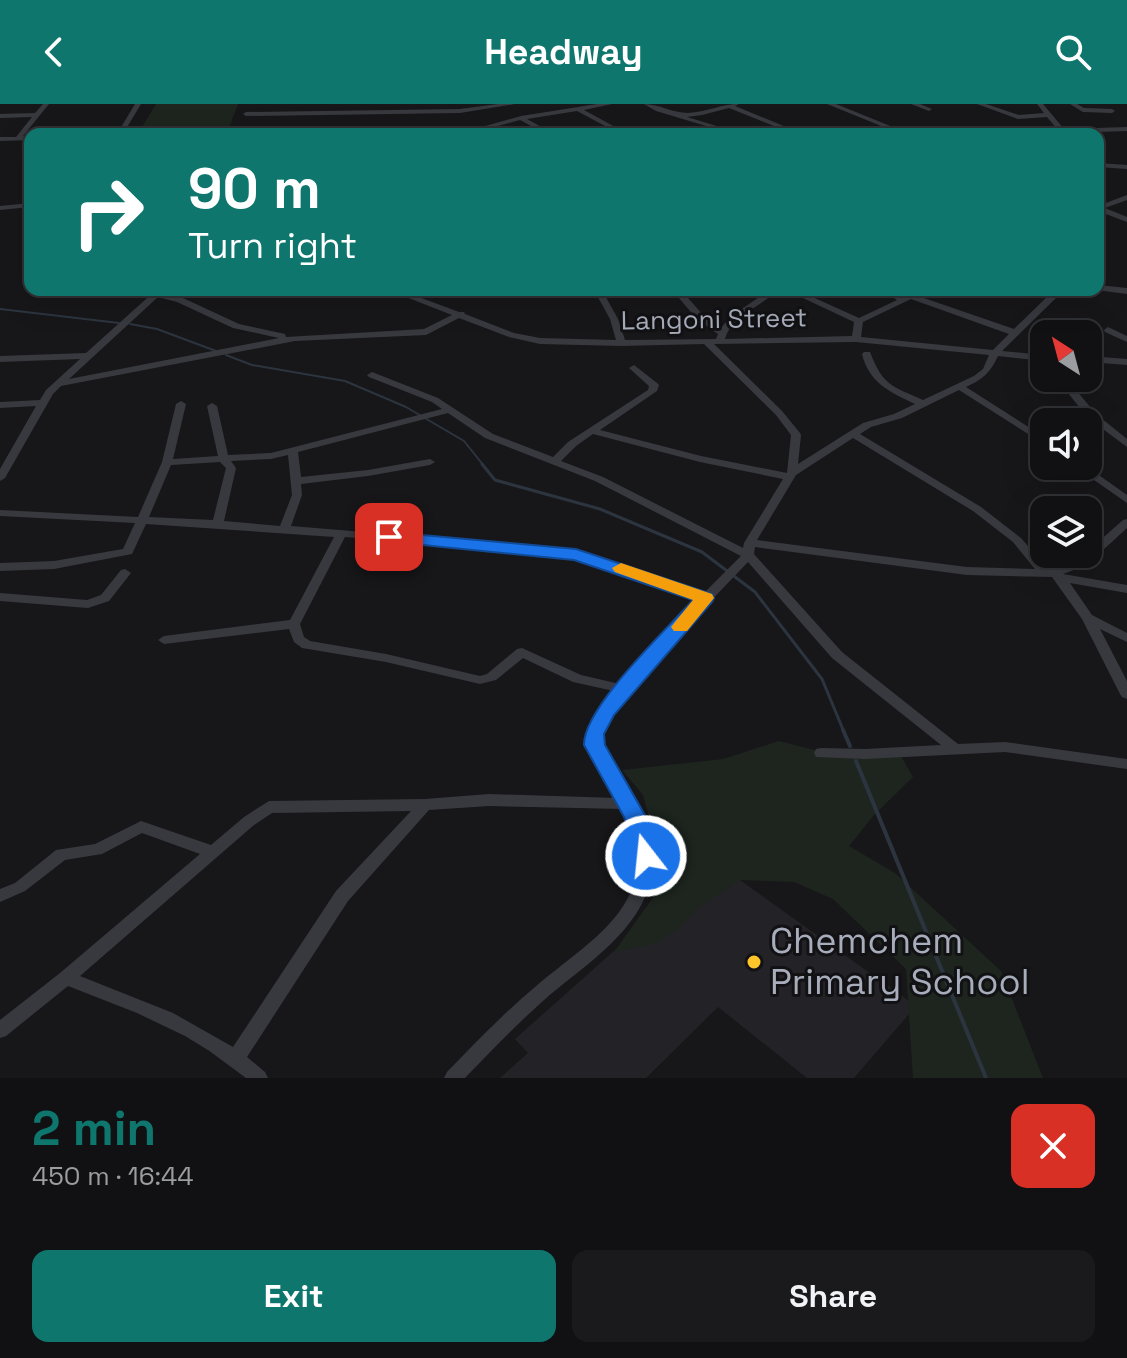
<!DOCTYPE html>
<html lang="en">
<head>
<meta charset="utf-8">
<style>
	body { margin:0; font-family:"Space Grotesk",sans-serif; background:#1a1a1d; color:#f1f3f6; height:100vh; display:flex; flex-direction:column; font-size:30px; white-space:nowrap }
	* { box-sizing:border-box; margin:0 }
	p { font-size:26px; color:#9c9da0 }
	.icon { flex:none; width:44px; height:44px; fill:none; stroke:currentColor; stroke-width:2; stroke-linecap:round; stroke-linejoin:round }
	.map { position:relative; height:974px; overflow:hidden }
	.details { display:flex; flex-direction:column; background:#111114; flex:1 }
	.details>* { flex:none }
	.top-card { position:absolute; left:24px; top:24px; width:1080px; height:168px; border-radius:16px; box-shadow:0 8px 32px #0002,0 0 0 2px #303134; background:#0f766e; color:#fff; overflow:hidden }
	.needle { width:52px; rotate:324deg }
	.fabs { position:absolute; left:1030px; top:216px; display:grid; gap:16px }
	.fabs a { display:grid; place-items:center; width:72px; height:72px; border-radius:16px; background:#111114; box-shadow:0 8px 32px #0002,0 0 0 2px #303134; font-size:40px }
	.pin { position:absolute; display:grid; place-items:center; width:68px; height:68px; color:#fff; margin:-34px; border-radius:16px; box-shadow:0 4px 12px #0006 }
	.me { position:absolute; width:88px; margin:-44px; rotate:344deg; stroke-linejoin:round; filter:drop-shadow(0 0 6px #0008) }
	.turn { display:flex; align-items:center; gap:28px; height:168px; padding:0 32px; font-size:36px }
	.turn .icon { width:104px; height:104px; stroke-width:2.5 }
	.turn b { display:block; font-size:56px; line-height:68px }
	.round { display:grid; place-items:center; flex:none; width:84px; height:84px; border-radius:16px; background:#1a1a1d }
	.headline { display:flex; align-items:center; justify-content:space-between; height:136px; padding:0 32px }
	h1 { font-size:48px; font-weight:800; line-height:60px; color:#0f766e }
	.button { display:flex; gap:16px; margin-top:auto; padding:16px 32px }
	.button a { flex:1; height:92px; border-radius:16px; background:#0f766e; color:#fff; font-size:32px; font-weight:800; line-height:92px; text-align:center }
	.button a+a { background:#1a1a1d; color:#f1f3f6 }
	header { display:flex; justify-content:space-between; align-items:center; height:104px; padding:0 32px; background:#0f766e; color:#fff; font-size:36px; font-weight:800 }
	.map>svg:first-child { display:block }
	.built { fill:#232327 }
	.green { fill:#1d251e }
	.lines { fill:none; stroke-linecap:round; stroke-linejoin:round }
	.stream-far2 { stroke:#2c353f; stroke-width:2 }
	.stream-far1 { stroke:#2c353f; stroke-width:3 }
	.stream { stroke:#2c353f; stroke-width:4 }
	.minor { fill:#38393f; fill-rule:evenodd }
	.route { fill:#1a73e8; stroke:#114b97; stroke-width:2 }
	.slow { fill:#f59e0b }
	.poi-dot { fill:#ffc52a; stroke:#121215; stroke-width:3 }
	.labels { text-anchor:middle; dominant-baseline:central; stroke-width:6; stroke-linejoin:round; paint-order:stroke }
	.far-street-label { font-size:26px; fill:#a8adbb; stroke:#121215 }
	.near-poi-label { font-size:36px; fill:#a8adbb; stroke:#121215; text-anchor:start }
</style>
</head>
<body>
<header><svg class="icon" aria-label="back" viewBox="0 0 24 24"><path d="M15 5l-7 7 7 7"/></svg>Headway<svg class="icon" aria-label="search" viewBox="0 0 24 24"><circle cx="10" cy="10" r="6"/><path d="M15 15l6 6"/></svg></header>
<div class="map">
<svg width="1127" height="974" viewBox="0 0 1127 974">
	<rect width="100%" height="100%" fill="#17171a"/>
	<path class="built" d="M726,766L916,902L854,974H807L718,903L646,974H500L528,949L515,935L634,829Z"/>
	<path class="green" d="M156,0H238L229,24L224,26L139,28Z
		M779,637L834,651L901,652L913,673L874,711L849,742L895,769L1001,867L1043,974H913L906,865L833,795L794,778L741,776L698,804L680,823L657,839L614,848L660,784L659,749L643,691L622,666L723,655Z"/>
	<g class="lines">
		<path class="stream-far2" d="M0,205L119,219
			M130,220L157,225L216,247
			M226,251L252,261L345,277L406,303L464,337L484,362"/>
		<path class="stream-far1" d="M482,360L495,376L600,405L702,448L755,488L822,575L844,628"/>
		<path class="stream" d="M843,626L850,642
			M856,657L986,974"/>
		<path class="minor" d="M43,0H49L23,32H30V36L0,37V33H16L32,13L0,14V10L35,9Z
			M135,0H141L123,30H117Z
			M498,0H515L460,9L246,12L243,10L246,8L460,5Z
			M597,0H612L584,6L628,30H620L577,7L527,15L554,30H546L520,16L468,30H457L521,12Z
			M644,0C659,0 672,9 688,9C706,8 722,0 739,0L735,2L803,30H794L729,4L702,11L687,13L743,30H733L656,7Z
			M827,0H836L910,30H901Z
			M911,0H920L932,5L929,7Z
			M977,0H986L1019,11L1044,9L1037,0H1043L1064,25L1127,23V27L1067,29L1068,30H944L947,28L1057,25L1047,13L1018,15Z
			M1070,0H1077L1084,4L1112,5L1115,7L1112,9L1083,8Z
			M362,25L365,27L364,28L232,30L235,28Z
			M1098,59L1127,61V65L1098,63Z
			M1127,91V96L1105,104L1127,113V118L1098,107V102Z
			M30,99V103L0,106V102Z
			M1098,181L1127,184V190L1096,186H1098Z
			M156,186H165L163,189L183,194L239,220L285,230L286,233L424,225L452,211L388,186H400L459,208H464L465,210L514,229L540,234L616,236L610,215L594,186H602L618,215L625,236L716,235L718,230L697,215L672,186H681L703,211L721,224L731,212L764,190L747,189L743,186H777C762,203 732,211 725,235L852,232L854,218L786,186H797L859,214L897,196L880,186H891L904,192L917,186H928L918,192L1014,225L1051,189L1065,186H1080L1057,193L1002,247L1044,251V257L998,252C990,269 983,275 966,283L1044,333V340L959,286L902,314L871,323L860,330L981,403L1021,434L1048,465L1069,460L1084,450H1088V447L1123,416L1127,415V424C1107,442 1089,462 1063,470L1127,481V489L1070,479L1092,511L1127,529V538L1100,525L1127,577V595L1122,593L1120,590L1082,515L1052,473L967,471L755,443L754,450L842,548L958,640L1005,638L1127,655V665L1005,648L865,655L816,653L814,649L816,645L821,644L865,645L941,641L832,554L748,458C709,499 669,539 633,583C622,596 606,611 602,627C596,647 626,681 634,697C649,722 658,754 649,783C632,834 580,864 543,897C515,922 490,948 465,974H444L447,968C475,939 504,909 535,883C596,831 667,797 623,705L489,702L429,706L348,797L247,953L265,968L268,974H246L208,946L185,932L137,909L68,882L6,932L0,934V916L60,869L200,750L142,729L102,750L65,756L25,787L0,798V785L15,779L56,746L95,740L141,717L211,741L244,713L269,697L425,695L489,690L617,694C609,680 585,647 587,631C589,615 604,599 614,587L573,578L523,554L496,576L480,580L386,558L302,544L294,538L289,525L164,540L158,536L164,532L290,516L334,433L146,420L132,450L54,465L0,467V459L54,457L123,445L135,419L0,412V406L138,413L162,358L176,300L181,297L186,300L173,355L218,352L207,302L212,299L217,302L228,351L271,349L442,305L432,298L369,273L367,271L372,268L438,294L493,330L553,353L568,338L648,286L649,282L629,264L634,261L657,279L659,281L657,287L600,326L701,352L787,369L791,331L776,311L704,240L621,242L540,240L509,233L459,214L426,231L295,237L61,282L53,290L5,374L0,377V365L36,302L0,304V298L40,296L46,286L80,255L0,258V252L86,249ZM158,193L177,198L233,224L279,234L69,275ZM911,195L1009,230L993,246L861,233L863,218ZM856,238L989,251L983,265L974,272L923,296C892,282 883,282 870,248H864L862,250C869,279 890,288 915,300L894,310L863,319L798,360L801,331L800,329L782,307L714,240ZM448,309L485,334L595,377L741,452L704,489L595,452L559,444L291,422L302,391L301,380L368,372L430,361L435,358L430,355L368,366L301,373L298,348ZM593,330L700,358L783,375L744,439L743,444L603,373L561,357L576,342ZM853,334L973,407L1013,438L1035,465L967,463L757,436L796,371ZM288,351L292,391L280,422L224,417L236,364L231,357L271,355ZM220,358L226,364L213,416L149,413L171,361ZM345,433L559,450L588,457L698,496L620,580L581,571L522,544L517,545L487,570L480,572L386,550L310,537L304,533L300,520ZM411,707L336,787L233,943L173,909L80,872L254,721L272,709Z
			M1108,223L1127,232V238L1105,228L1104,226Z
			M1088,252L1127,255V261L1088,258Z
			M1056,274H1066L1096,310L1127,335V343L1088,314Z
			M1074,362H1086L1127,391V399Z
			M125,465L131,469L109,497L88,504L0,497V489L87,496L101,491L121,466Z"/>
	</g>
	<path class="route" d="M389,428L576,445L712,490L714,494L712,498L614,611L604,630L605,641L646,713L658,752L654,758L646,761L638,758L624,713L584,641C583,604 666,526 693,496L574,456L383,437L380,433Z"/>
	<path class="slow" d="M621,459L712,490L714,494L687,527H674L671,523L693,496L615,468L612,464Z"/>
	<circle class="poi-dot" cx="754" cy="858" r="8"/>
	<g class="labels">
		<g class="far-street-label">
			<text transform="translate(714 215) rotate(-1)">Langoni Street</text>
		</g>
		<g class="near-poi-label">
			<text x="770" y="837">Chemchem<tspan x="770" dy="41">Primary School</tspan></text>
		</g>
	</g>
</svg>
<div class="fabs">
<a><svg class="needle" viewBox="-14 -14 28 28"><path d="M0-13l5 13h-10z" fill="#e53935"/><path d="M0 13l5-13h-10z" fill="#9c9da0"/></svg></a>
<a><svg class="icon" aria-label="sound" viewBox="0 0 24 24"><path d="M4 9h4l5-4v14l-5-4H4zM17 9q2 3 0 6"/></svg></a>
<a><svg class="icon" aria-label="layers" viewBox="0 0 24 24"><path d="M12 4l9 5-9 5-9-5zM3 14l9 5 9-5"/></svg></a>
</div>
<div class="pin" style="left:389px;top:433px;background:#d93025"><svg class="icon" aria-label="arrive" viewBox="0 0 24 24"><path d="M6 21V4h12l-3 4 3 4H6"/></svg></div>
<svg class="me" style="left:646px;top:752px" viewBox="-20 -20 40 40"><circle r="17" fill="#1a73e8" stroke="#fff" stroke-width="3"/><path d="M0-11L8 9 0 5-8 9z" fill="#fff"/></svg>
<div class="top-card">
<div class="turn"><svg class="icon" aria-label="right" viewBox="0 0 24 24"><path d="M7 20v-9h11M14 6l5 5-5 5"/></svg><div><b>90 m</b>Turn right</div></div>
</div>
</div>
<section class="details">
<div class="headline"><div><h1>2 min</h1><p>450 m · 16:44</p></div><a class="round" style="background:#d93025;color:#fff"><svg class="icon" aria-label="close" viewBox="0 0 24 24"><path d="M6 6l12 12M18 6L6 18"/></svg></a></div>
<div class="button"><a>Exit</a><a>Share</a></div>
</section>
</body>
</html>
